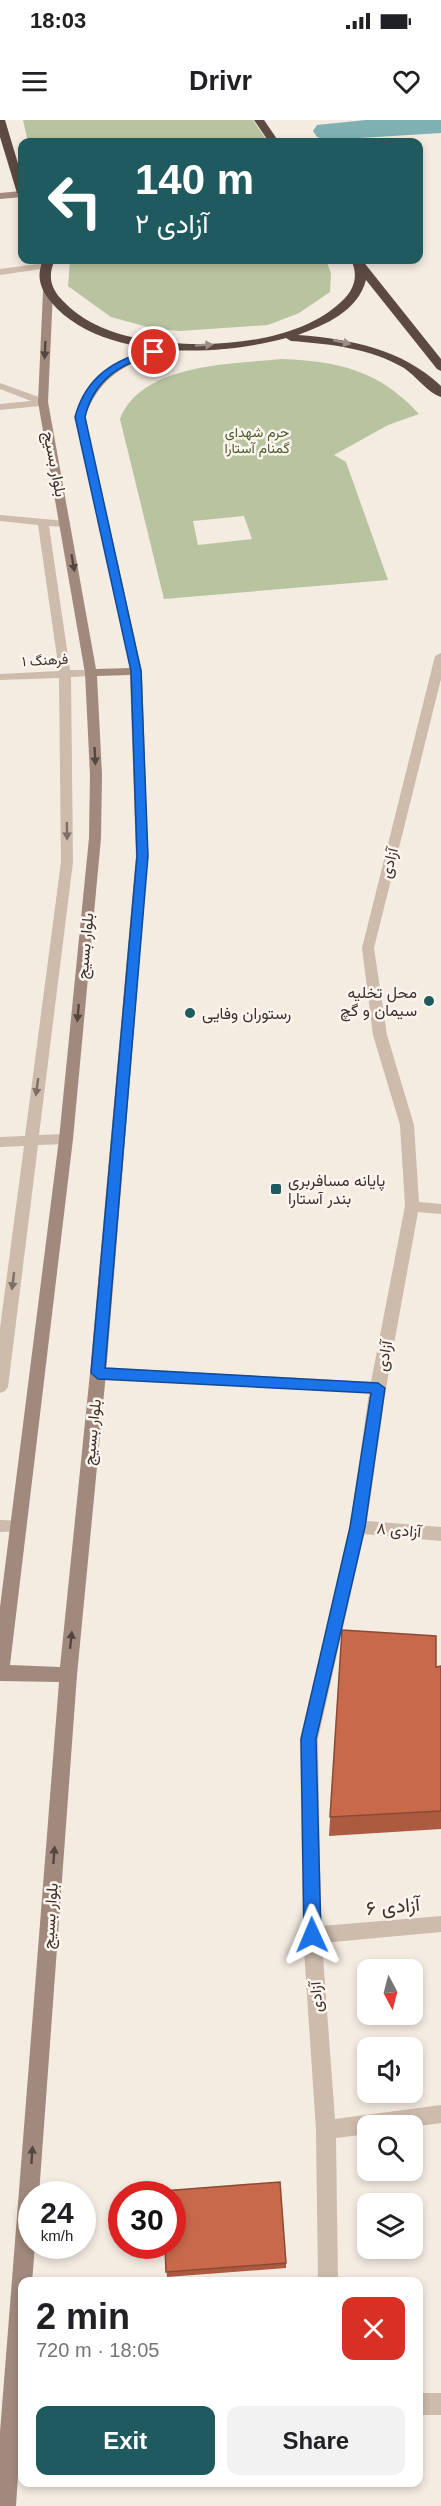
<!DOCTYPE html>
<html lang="en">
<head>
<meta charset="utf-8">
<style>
	body { margin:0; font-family:Arial,Vazirmatn,sans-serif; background:#f2f2f2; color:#202124; height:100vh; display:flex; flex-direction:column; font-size:22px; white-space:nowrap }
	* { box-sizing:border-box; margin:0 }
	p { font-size:20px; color:#757577 }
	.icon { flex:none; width:33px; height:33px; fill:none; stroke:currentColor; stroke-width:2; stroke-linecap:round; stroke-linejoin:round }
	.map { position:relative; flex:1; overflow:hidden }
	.details { position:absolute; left:18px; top:2157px; width:405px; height:210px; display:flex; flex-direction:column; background:#fff; border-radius:12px; box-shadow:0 3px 9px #0003 }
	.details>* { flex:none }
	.hud { position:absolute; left:18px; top:18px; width:405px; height:126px; border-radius:12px; box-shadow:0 3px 9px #0003; background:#1f5a5e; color:#fff; overflow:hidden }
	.needle { width:39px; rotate:173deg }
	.tools { position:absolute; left:357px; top:1839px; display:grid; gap:12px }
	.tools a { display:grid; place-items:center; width:66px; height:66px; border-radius:12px; background:#fff; box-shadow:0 3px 9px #0003; font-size:30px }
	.speed { position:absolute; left:18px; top:2061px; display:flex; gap:12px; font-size:30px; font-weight:700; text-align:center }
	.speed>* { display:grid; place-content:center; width:78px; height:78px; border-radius:50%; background:#fff; box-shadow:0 3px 9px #0003; line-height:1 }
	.speed small { font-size:15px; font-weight:400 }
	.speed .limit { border:9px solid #d22; background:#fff; color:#111 }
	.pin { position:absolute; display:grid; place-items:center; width:51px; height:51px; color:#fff; margin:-26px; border:3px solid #fff; border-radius:50%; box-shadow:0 2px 6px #0007 }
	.me { position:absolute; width:66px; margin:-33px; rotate:359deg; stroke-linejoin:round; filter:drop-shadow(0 0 4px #0008) }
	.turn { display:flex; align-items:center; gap:21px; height:126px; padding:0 18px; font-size:27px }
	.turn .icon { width:78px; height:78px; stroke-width:2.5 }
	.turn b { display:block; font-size:42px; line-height:51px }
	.round { display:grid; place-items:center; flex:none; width:63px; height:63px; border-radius:12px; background:#f2f2f2 }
	.headline { display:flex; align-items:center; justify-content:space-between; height:102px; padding:0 18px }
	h1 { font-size:36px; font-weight:700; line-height:45px }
	.primary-button { display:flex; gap:12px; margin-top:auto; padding:12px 18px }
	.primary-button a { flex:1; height:69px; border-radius:12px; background:#1f5a5e; color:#fff; font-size:24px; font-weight:700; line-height:69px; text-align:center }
	.primary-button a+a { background:#f2f2f2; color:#202124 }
	.status { display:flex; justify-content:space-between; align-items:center; height:42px; padding:0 30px; background:#fff; direction:ltr }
	.status svg { height:16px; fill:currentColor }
	header { display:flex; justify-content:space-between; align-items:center; height:78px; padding:0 18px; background:#fff; font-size:27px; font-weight:700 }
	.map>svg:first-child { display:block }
	.green { fill:#b8c4a0; fill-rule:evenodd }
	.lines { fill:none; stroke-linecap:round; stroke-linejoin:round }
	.river { fill:#7fb0b2; fill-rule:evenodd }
	.street { fill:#cdbbac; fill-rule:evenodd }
	.secondary { fill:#a18a7d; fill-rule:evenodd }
	.highway { fill:#5c4a42; fill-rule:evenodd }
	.wall { fill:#ac5a40 }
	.building { fill:#c8694b; stroke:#8c4a34; stroke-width:1.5 }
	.oneway { fill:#9c8e87 }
	.oneway2 { fill:#544640 }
	.oneway3 { fill:#7d6f65 }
	.route { fill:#1a73e8; stroke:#114b97; stroke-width:1.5 }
	.poi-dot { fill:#1f5a5e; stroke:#fbf5ee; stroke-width:2 }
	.labels { text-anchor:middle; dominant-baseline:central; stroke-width:5; stroke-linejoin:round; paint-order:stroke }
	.far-park-label { font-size:14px; fill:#4a5a2e; stroke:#fbf5ee }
	.far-street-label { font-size:14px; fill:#3b302b; stroke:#fbf5ee }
	.street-label { font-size:16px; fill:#3b302b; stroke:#fbf5ee }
	.poi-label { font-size:16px; fill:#3b302b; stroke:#fbf5ee; text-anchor:start }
	.near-street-label { font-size:20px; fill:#3b302b; stroke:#fbf5ee }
</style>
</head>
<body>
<div class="status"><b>18:03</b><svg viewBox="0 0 49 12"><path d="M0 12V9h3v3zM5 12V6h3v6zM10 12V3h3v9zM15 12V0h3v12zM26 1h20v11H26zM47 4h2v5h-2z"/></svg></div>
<header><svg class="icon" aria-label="menu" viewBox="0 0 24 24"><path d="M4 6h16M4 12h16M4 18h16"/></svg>Drivr<svg class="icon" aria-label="heart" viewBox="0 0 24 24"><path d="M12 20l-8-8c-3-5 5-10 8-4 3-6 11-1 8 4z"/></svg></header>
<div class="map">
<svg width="441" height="2386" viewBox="0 0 441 2386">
	<rect width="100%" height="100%" fill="#f4ebe1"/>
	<path class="green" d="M23,0H253L268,22H28Z
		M70,140H326L331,153L330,172L299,193L268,205L180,211L155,209L111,197L68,166Z
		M282,239C339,241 380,251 419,294L388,305L334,335L346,342L388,460L164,479L120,299C142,243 232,244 282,239ZM244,396L252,419L198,425L193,401Z"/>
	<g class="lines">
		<path class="river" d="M366,0H441V13L327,20L317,17L313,11L317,5Z"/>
		<path class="street" d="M45,143L50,146L48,148L0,155V149Z
			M0,263L47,280L48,282L40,286L0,290V284L31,281L0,269Z
			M0,395L66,401L71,404L66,407L49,406L70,550H91L97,553L91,556L71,557L73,742L39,1015L66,1014L73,1019L66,1024L38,1025L8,1267L5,1271L0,1273V1208L24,1026L0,1027V1017L25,1016L61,742L59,558L0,560V554L59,551L38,405L0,401Z
			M441,533V559L374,828L387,915L414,1005L419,1082L441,1084V1094L418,1092L386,1268L367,1401L441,1407V1421L364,1414L318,1619L321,1806L441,1796V1812L322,1823L335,1999L441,1985V2003L412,2007L368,2006V2014L336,2018L338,2162H318L316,2010L303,1815L300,1619L350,1407L369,1273L98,1259L93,1257L90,1253L93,1249L98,1247L371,1262L405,1086L400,1005L373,915L362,828L435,536Z
			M0,1400L24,1401L26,1406L24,1411L0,1412Z
			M418,2273H441V2295H418Z"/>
		<path class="secondary" d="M22,71V77L0,79V73Z
			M48,168L53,171L48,282L96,549L130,548L75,297C93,245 126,236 175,224L180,227C173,232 162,233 153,236C118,246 97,263 85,297L142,551L148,736L106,1253L77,1555L39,2074H32V2126H35L32,2162H22V2294L16,2386H0V2312L59,1562L0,1561V1487L59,1019L89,718L90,655L85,553L38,282L43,171ZM130,555L136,736L90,1253L60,1547L10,1545L73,1019L101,718L102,655L97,556Z"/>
		<path class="highway" d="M0,0H5L22,57V76L17,73L0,17Z
			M254,0H264L279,22H269Z
			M43,140H55C47,156 51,169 63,181C80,199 103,210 127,216C189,231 294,228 342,181C354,170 359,156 351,140H362L441,239V251L437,249L366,160C358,191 325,205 298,215C351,219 402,229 441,266V277C428,273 416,256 404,248C370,228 330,224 291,221L286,218C218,237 100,241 51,182C40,169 36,156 43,140Z"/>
	</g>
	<path class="wall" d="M342,1510L436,1547L441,1546V1709L329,1716Z
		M165,2126L286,2143V2148L167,2157Z"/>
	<path class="building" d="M342,1510L436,1516V1547L441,1546V1691L330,1697Z
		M280,2062L286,2143L166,2152L165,2126H172V2074H163V2071Z"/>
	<defs><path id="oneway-solid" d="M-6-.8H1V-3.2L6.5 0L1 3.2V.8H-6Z" transform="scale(1.5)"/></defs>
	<g class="oneway">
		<use href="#oneway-solid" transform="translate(342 222) rotate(13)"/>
		<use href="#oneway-solid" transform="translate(204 225) rotate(-3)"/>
	</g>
	<g class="oneway2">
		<use href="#oneway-solid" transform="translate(45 230) rotate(93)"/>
		<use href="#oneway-solid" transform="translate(73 443) rotate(80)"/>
		<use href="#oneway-solid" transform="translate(95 636) rotate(87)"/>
		<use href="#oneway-solid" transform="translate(78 893) rotate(95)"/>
		<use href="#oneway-solid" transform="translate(71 1520) rotate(-84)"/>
		<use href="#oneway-solid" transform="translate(54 1735) rotate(-86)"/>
		<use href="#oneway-solid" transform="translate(32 2035) rotate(-86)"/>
	</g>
	<g class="oneway3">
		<use href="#oneway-solid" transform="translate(67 711) rotate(89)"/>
		<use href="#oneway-solid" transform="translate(37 967) rotate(98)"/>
		<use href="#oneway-solid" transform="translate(13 1161) rotate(97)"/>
	</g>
	<path class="route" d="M154,229L157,230V234C121,243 94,259 85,297L141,551L148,736L105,1248L378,1263L385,1268L365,1407L316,1619L321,1815L318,1821L312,1823L306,1821L304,1815L301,1619L350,1407L371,1273L98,1259L91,1253L137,736L131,551L75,297C86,256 115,239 154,229Z"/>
	<g class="poi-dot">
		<circle cx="429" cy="881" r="6"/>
		<circle cx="190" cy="893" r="6"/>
		<rect x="270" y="1063" width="12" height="12" rx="3"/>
	</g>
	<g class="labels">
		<g class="far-park-label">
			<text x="257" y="312">حرم شهدای<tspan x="257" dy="16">گمنام آستارا</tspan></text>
		</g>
		<g class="far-street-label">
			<text transform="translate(45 540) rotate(-3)">فرهنگ ۱</text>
		</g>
		<g class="street-label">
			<text transform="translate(55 344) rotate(79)">بلوار بسیج</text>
			<text transform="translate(389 743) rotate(-76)">آزادی</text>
			<text transform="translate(85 826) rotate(-85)">بلوار بسیج</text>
			<text transform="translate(384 1236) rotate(-80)">آزادی</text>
			<text transform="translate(92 1312) rotate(-84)">بلوار بسیج</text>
			<text transform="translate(399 1410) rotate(5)">آزادی ۸</text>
			<text transform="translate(50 1796) rotate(-86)">بلوار بسیج</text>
			<text transform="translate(316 1877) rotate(-94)">آزادی</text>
		</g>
		<g class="poi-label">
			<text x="417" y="872" text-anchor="end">محل تخلیه<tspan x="417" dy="18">سیمان و گچ</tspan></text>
			<text x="202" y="893">رستوران وفایی</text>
			<text x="288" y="1060">پایانه مسافربری<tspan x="288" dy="18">بندر آستارا</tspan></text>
		</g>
		<g class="near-street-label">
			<text transform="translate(393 1786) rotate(-5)">آزادی ۶</text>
		</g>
	</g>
</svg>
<div class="tools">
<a><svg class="needle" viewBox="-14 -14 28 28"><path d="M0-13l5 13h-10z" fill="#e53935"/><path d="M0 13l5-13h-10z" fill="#757577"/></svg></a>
<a><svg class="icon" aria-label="sound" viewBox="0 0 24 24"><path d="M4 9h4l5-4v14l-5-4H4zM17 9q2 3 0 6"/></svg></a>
<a><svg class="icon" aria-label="search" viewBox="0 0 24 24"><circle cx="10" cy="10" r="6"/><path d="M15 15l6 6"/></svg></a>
<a><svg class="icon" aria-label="layers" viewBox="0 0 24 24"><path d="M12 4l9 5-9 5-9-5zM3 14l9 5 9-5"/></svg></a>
</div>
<div class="speed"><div>24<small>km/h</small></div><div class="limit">30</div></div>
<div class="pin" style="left:154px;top:232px;background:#d93025"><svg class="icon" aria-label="arrive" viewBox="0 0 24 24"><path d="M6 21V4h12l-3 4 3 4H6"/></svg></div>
<svg class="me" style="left:312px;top:1815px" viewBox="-20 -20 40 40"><path d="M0-17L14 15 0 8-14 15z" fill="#1a73e8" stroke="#fff" stroke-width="4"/></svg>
<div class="hud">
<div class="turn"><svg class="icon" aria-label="left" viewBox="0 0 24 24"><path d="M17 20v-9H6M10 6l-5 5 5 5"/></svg><div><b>140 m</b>آزادی ۲</div></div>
</div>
<section class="details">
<div class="headline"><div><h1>2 min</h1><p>720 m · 18:05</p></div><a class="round" style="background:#d93025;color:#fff"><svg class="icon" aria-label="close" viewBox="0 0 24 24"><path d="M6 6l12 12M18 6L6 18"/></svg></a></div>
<div class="primary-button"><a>Exit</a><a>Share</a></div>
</section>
</div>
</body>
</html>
